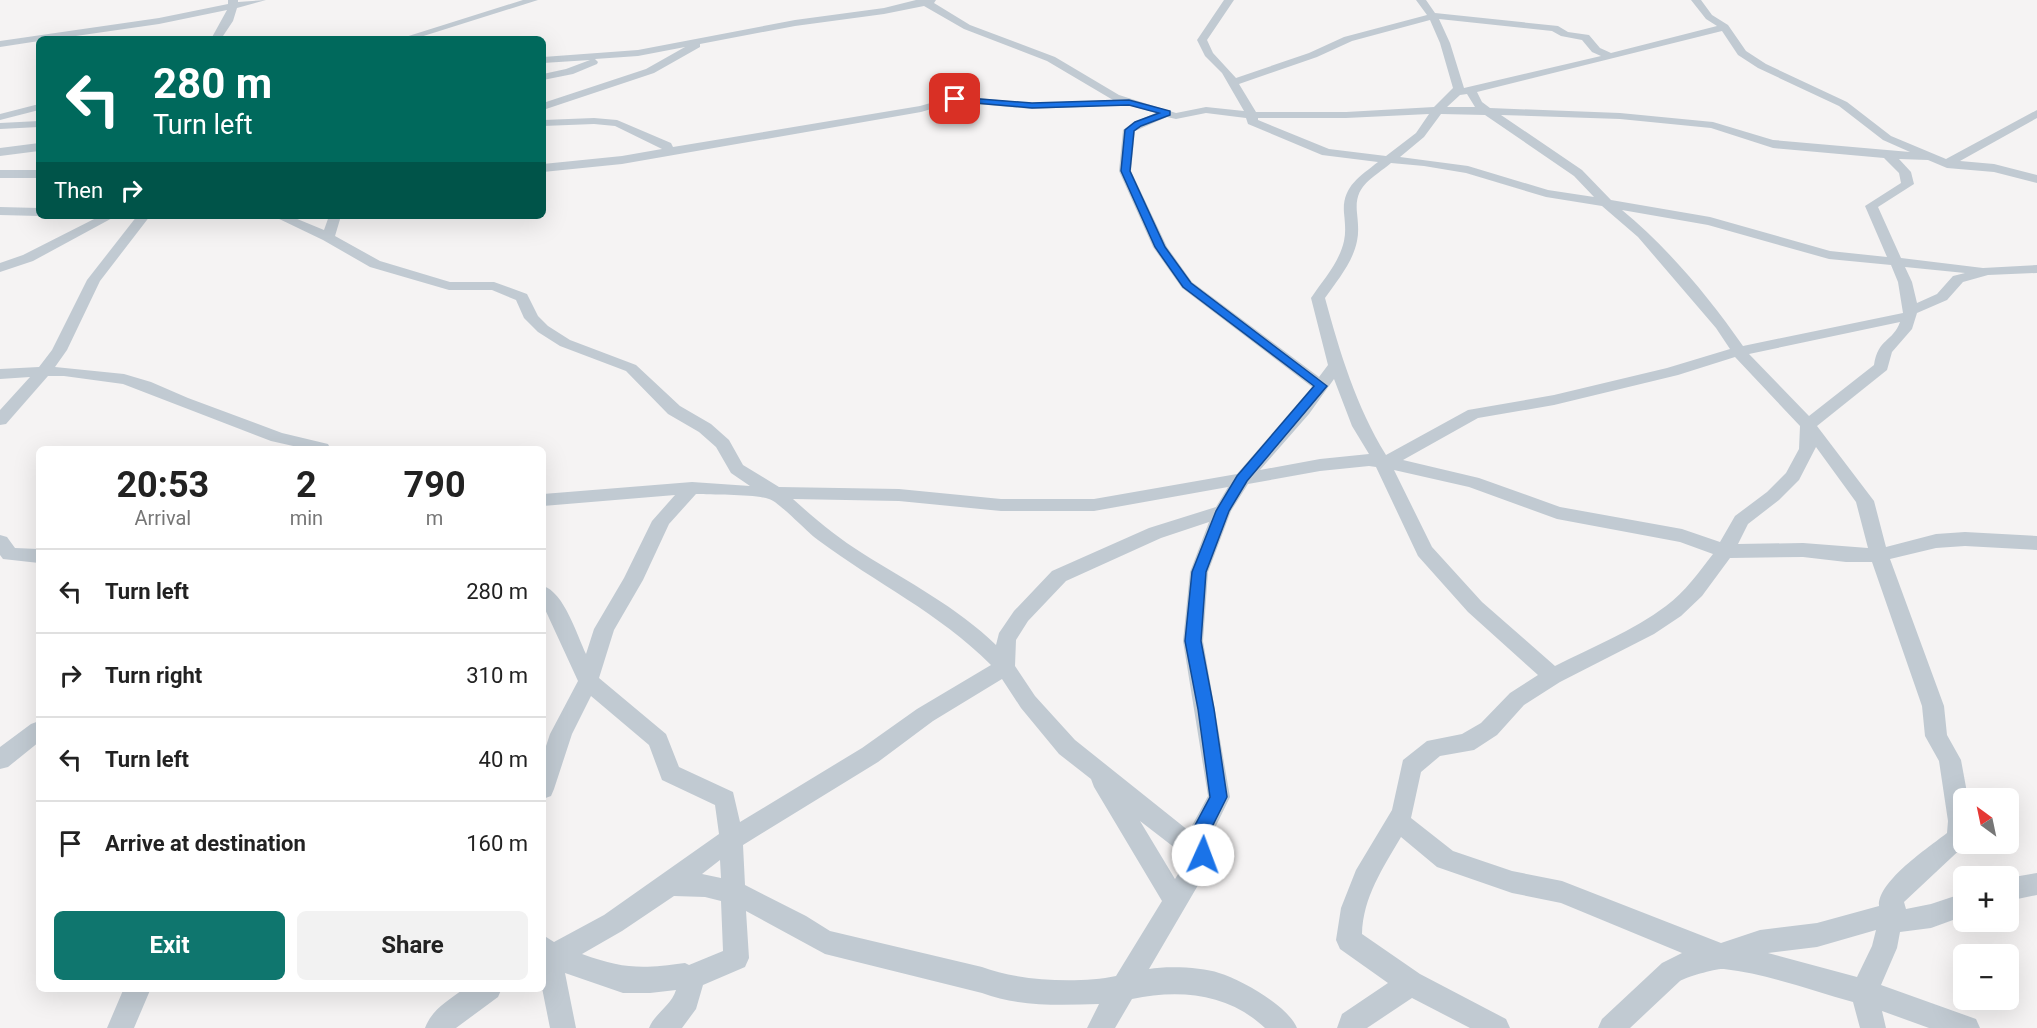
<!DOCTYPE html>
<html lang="en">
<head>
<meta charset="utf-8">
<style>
	body { margin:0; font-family:Roboto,sans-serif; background:#f2f2f2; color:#222; height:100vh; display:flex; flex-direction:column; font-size:22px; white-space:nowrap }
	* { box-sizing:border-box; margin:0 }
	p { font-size:20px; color:#767676 }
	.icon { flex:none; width:33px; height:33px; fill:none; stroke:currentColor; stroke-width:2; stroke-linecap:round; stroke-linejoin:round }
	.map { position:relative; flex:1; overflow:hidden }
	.sheet { position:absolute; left:36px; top:446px; width:510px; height:546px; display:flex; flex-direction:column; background:#fff; border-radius:9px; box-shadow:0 6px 24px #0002 }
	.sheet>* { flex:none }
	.banner { position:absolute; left:36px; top:36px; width:510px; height:183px; border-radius:9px; box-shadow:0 6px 24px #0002; background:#00695c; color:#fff; overflow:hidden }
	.needle { width:39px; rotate:327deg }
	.buttons { position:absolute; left:1953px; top:788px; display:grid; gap:12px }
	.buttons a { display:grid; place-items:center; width:66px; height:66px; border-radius:9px; background:#fff; box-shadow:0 6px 24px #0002; font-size:30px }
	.pin { position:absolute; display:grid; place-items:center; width:51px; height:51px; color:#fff; margin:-26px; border-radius:12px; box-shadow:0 3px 9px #0006 }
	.me { position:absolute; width:66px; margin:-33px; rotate:2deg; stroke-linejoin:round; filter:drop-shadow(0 0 4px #0008) }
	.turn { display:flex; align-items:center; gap:21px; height:126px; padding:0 18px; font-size:27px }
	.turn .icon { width:78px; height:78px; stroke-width:2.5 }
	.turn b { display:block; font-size:42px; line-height:51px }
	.then { display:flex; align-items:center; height:57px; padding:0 18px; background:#0003; gap:12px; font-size:22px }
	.eta { display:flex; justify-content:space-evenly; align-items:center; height:102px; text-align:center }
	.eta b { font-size:36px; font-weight:700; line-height:42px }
	.action { display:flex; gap:12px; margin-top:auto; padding:12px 18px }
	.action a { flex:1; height:69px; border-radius:9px; background:#0f766e; color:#fff; font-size:24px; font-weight:700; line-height:69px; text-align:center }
	.action a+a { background:#f2f2f2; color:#222 }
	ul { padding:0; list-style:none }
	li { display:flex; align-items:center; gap:18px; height:84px; padding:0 18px; border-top:2px solid #e0e0e0 }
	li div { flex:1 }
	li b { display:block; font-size:22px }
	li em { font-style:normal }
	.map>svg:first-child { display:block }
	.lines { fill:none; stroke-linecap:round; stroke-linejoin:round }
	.minor { fill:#c1cad2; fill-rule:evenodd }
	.route { fill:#1a73e8; stroke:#114b97; stroke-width:1.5 }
</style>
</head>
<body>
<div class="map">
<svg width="2037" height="1028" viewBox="0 0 2037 1028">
	<rect width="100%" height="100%" fill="#f5f3f3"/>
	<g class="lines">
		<path class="minor" d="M228,0H238V2L266,0L237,8L233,21L221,39H211L227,10L159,24L55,39H39V41L0,47V41L159,18L228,4Z
			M523,0H538L414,39H399Z
			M916,0H936L934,3L970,25L1055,57L1119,95L1176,113L1206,107L1244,111L1222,73L1205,56L1197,40L1224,0H1234L1207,40L1213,53L1236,78L1309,53L1344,37L1427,15L1416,0H1426L1435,13L1558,26L1568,32L1589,35L1600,48L1611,53L1717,26L1706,19L1691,0H1701L1712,15L1728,25L1746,51L1766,64L1847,102L1891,136L1946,159L2037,110V118L1960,161L1994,164L2037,175V183L1994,172L1947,168L1928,160L1899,159L1911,172L1914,184L1878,207L1901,258L1983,268L2037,265V273L1988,275L1963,282L1947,300L1917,313L1912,329L1892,352L1887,370L1817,426L1874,501L1886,547L1936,534L1965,532L2037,536V550L1965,546L1936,548L1890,559L1944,706L1947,735L1961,760L1968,798H1964V843H1967L1904,902L1906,909L1931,904L1964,893V916L1931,928L1900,932L1897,948L1881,985L1976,1019L1980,1028H1929L1882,1011L1886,1028H1860L1853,1002C1811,990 1767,974 1724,969C1717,968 1686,977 1680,981L1630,1028H1598L1602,1019L1662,963L1682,953L1561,903L1512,893L1437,867L1401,837C1383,868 1363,897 1362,934L1420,974L1506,1019L1510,1028H1470L1412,998L1367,1028H1337L1342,1014L1388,983L1340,949L1336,940L1341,908L1356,870L1392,810L1403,760L1427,741L1462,734L1481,723L1510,693L1538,675L1468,612L1418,556L1376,467L1369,466L1320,471L1248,484L1231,511L1208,572L1203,641L1230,797L1213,832L1215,855L1211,863L1149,969C1167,966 1202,967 1219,973C1242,980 1288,1006 1297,1028H1265C1228,993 1179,989 1132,999L1115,1028H1087L1099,1004C1059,1005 1020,1007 982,993L825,954L746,911L749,958L745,967L703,985L696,1009L682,1028H649C655,1013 671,1006 676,990L650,993H623L565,973L576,1028H550L542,988L543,935L554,942L604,915L719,834L715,805L662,780L649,745L591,696L572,734L554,789L551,796L543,799V755L550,734L578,681L543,605V586C564,592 577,635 586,654L594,629L624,578L652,521L675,495L543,506V494L692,482L750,486L731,473L716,447L699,432L668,414L626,371L560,346L538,332L524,318L516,300L492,290H449L370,267L323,240L273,216H290L324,230L329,216H341L335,236L380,261L450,282H494L527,294L538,316L548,326L570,340L636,365L680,406L711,424L729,440L743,465L779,487L899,489L1001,499H1094L1237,474L1312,387L1182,288L1153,247L1119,171L1123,130L1134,122L1156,113L1128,105L1032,109L955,102L921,112L622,164L543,172V164L622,156L662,149L615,126L594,124L543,126V120L594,118L617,120L671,143L673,147L920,106L955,96L1032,103L1113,100L1047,61L964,29L924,6L884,14L795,26L700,44V47L654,73L543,110V103L646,69L685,47L638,56L595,59L598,62L597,64L573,74L543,80V74L566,69L590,60L543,63V57L638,50L795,20L884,8ZM1439,19L1552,31L1561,36L1582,40L1592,52L1601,56L1464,88L1450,43ZM1430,20L1440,43L1453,88L1434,107L1346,112H1256L1239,84L1317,57L1352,41ZM1722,31L1738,55L1758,68L1839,106L1883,140L1910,152L1773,140L1713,122L1620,113L1490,108L1482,102L1477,92ZM1467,94L1475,107H1447L1460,95ZM1206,113L1246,118L1248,124L1322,155L1378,162C1359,177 1342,187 1344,213C1345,223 1346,232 1344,241C1339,263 1323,280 1311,298L1328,365L1319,377L1192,282L1167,247L1131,171L1135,131L1167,117L1176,119ZM1429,114L1416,133L1386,156L1329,149L1258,120V118H1346ZM1441,114L1485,115L1574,176L1594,197L1548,190L1468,166L1400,157L1424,137ZM1501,115L1620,119L1711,128L1773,148L1884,158L1899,173L1901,183L1865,206L1887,257L1830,251L1710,217L1611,200L1582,170ZM1391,163L1424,166L1466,173L1546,197L1602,206L1638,237L1716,328L1730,349L1667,368L1554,395L1468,410L1386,455C1356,406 1340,353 1325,298C1337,281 1353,262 1357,241C1359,232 1358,223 1357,213C1354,185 1372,179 1391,163ZM1622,210L1708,225L1829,259L1891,265L1898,282L1903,313L1743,346C1709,297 1668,248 1622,210ZM1905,267L1965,273L1953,276L1937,294L1917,303L1912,282ZM1900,322C1893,342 1878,338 1874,365L1809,416L1749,354ZM1735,357L1800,426L1799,449L1786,473L1767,492L1735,516L1720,542L1682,529L1560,507L1479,478L1403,460L1478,418L1554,405L1678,375ZM1334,379L1352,426L1369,454L1320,459L1260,470L1309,414ZM1816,447L1856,502L1868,548L1803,543L1738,544L1748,524L1779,500L1799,480ZM1394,470L1469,487L1557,519L1680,542L1713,554C1699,572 1685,592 1666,606C1633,631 1592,647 1555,666L1482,602L1432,547ZM1228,487L1216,507L1149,528L1052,571L1014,611L999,633L996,645C957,607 908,582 862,553C838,538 815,519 793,499L899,501L1001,511H1094ZM696,494C713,495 755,494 769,499C778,501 807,532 818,540C877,584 938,612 991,665L917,709L862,748L740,822L733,792L679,767L666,734L599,678L614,630L643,580L669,524ZM1209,522L1190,572L1183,641L1208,796L1189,831L1075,740L1035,696L1015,666L1016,640L1028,621L1066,581L1161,538ZM1803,557L1846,562H1872L1922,706L1925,736L1939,761L1948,821L1947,833C1928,848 1878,881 1879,906L1817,923L1760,930L1721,943L1562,881L1512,871L1453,851L1411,818L1421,772L1440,756L1474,750L1497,735L1524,705L1560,682L1654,634L1681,616L1702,596L1730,558ZM1002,679L1021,708L1059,754L1091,779L1094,787L1162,901L1116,976C1078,984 1018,981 982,967L830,931L806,916L745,885L743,845L878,762L933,721ZM1140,821L1188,858L1175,879ZM720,860L721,878L702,874ZM674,896L705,897L721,901L723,951L689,965L685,963C642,969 623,969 582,954L622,931ZM1876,930L1872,946L1857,977L1768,953L1817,947Z
			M39,104V110L0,120V114Z
			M39,121V127L0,129V123Z
			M39,143V151L0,156V148Z
			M0,170H39V178H0Z
			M0,207L39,208V216L0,215Z
			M100,216H116L33,261L0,272V263L23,255Z
			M137,216H150L100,281L67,350L55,367L124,374L151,382L188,398L282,433L328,444L330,448H302L271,441L123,384L64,376H48L6,424L0,425V410L30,377L0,379V369L39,367L52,350L87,280Z
			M0,535L7,537L15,548L39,549V563L3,559L0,555Z
			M39,721V742L8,767L0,769V747L31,724Z
			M2037,873V895L2008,901V878Z
			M124,988H151L134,1028H107Z
			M465,988H502L498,997L456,1028H425C432,1009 449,1000 465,988Z"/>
	</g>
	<path class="route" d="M955,97L1032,103L1129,100L1170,111V115L1141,126L1134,131L1130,171L1165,247L1191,283L1327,386L1247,481L1229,511L1206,572L1201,641L1214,709L1227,797L1210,831L1212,855L1209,860L1203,863L1196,860L1192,831L1210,797L1198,709L1185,641L1192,572L1216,511L1237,476L1314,386L1183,287L1155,247L1121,171L1125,130L1135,122L1159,113L1129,105L1032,108L952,101V98Z"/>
</svg>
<div class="buttons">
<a><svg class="needle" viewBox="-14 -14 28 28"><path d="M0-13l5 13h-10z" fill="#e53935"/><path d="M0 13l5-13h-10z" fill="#767676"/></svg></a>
<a>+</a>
<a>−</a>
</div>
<div class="pin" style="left:955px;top:99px;background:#d93025"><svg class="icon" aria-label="arrive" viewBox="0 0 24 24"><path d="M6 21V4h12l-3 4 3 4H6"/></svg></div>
<svg class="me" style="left:1203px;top:855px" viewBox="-20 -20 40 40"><circle r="19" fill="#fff"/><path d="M0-13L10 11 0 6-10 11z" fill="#1a73e8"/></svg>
<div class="banner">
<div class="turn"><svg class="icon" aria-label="left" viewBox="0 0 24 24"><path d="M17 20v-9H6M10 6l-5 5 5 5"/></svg><div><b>280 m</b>Turn left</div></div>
<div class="then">Then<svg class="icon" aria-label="right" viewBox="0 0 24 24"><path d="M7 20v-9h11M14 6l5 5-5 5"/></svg></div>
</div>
<section class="sheet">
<div class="eta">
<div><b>20:53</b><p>Arrival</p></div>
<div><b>2</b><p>min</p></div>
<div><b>790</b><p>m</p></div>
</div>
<ul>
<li><svg class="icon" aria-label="left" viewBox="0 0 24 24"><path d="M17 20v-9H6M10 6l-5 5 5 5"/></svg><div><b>Turn left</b></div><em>280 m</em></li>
<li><svg class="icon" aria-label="right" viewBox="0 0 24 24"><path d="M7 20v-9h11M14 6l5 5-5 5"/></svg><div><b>Turn right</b></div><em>310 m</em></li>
<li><svg class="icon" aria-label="left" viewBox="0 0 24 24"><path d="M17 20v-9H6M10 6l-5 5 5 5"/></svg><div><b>Turn left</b></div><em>40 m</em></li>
<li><svg class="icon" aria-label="arrive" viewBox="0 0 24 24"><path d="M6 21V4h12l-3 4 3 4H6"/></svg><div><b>Arrive at destination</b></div><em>160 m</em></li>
</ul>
<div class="action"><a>Exit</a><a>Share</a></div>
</section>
</div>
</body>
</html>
